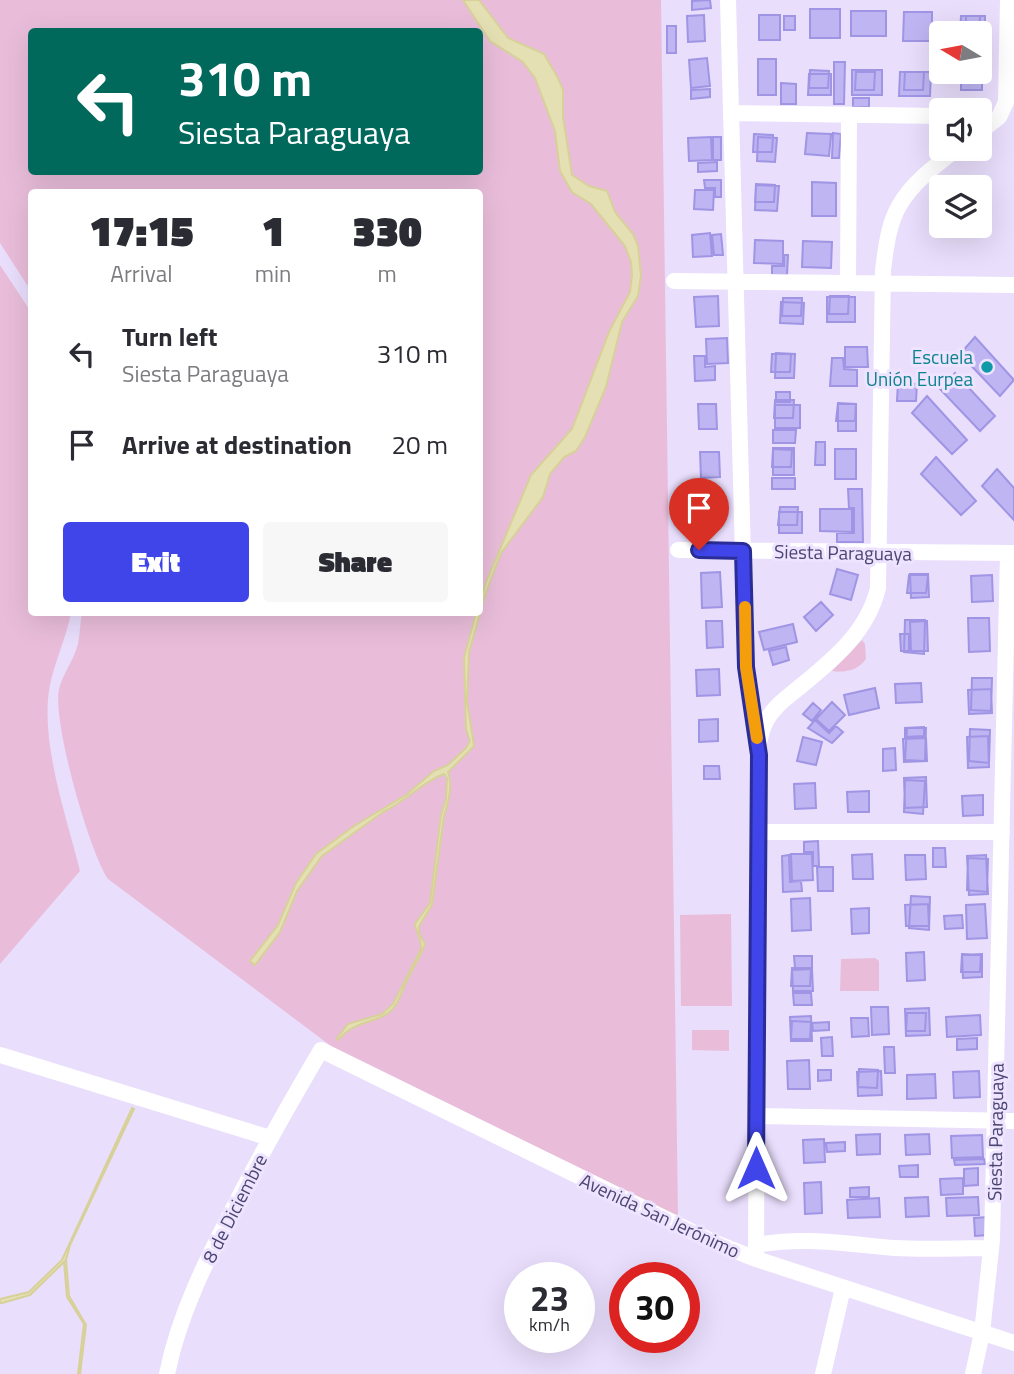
<!DOCTYPE html>
<html lang="en">
<head>
<meta charset="utf-8">
<style>
	body { margin:0; font-family:"Titillium Web",sans-serif; background:#f7f7f7; color:#2b2b33; height:100vh; display:flex; flex-direction:column; font-size:26px; white-space:nowrap }
	* { box-sizing:border-box; margin:0 }
	p { font-size:23px; color:#7c7c81 }
	.icon { flex:none; width:38px; height:38px; fill:none; stroke:currentColor; stroke-width:2; stroke-linecap:round; stroke-linejoin:round }
	.map { position:relative; flex:1; overflow:hidden }
	.side { position:absolute; left:28px; top:189px; width:455px; height:427px; display:flex; flex-direction:column; background:#fff; border-radius:7px; box-shadow:0 7px 28px #0002 }
	.side>* { flex:none }
	.guide { position:absolute; left:28px; top:28px; width:455px; height:147px; border-radius:7px; box-shadow:0 7px 28px #0002; background:#00695c; color:#fff; overflow:hidden }
	.needle { width:46px; rotate:280deg }
	.buttons { position:absolute; left:929px; top:21px; display:grid; gap:14px }
	.buttons a { display:grid; place-items:center; width:63px; height:63px; border-radius:7px; background:#fff; box-shadow:0 7px 28px #0002; font-size:35px }
	.speed { position:absolute; left:504px; top:1262px; display:flex; gap:14px; font-size:35px; font-weight:700; text-align:center }
	.speed>* { display:grid; place-content:center; width:91px; height:91px; border-radius:50%; background:#fff; box-shadow:0 7px 28px #0002; line-height:1 }
	.speed small { font-size:18px; font-weight:400 }
	.speed .limit { border:10px solid #d22; background:#fff; color:#111 }
	.pin { position:absolute; display:grid; place-items:center; width:60px; height:60px; color:#fff; margin:-72px -30px; border-radius:50% 50% 50% 0; rotate:-45deg; box-shadow:0 0 7px #0007 }
	.pin .icon { rotate:45deg }
	.me { position:absolute; width:77px; margin:-38px; rotate:0deg; stroke-linejoin:round; filter:drop-shadow(0 0 5px #0008) }
	.turn { display:flex; align-items:center; gap:24px; height:147px; padding:0 35px; font-size:32px }
	.turn .icon { width:91px; height:91px; stroke-width:2.5 }
	.turn b { display:block; font-size:49px; line-height:60px }
	.eta { display:flex; justify-content:space-evenly; align-items:center; height:119px; text-align:center }
	.eta b { font-size:42px; font-weight:800; line-height:49px }
	.action { display:flex; gap:14px; margin-top:auto; padding:14px 35px }
	.action a { flex:1; height:80px; border-radius:7px; background:#4045e9; color:#fff; font-size:28px; font-weight:800; line-height:80px; text-align:center }
	.action a+a { background:#f7f7f7; color:#2b2b33 }
	ul { padding:0; list-style:none }
	li { display:flex; align-items:center; gap:21px; height:91px; padding:0 35px }
	li div { flex:1 }
	li b { display:block; font-size:26px }
	li em { font-style:normal }
	.map>svg:first-child { display:block }
	.green { fill:#e9bdda; fill-rule:evenodd }
	.water { fill:#e5e0b3; stroke:#d7d199; stroke-width:2 }
	.building { fill:#beb5f2; stroke:#a095e4; stroke-width:2 }
	.lines { fill:none; stroke-linecap:round; stroke-linejoin:round }
	.minor { stroke:#fff; stroke-width:16 }
	.route-casing { stroke:#2a2d97; stroke-width:18 }
	.route { stroke:#4045e9; stroke-width:12 }
	.slow { stroke:#f59e0b; stroke-width:12 }
	.culture-dot { fill:#0f9aa8; stroke:#eee4ff; stroke-width:2.5 }
	.labels { text-anchor:middle; dominant-baseline:central; stroke-width:6; stroke-linejoin:round; paint-order:stroke }
	.culture-label { font-size:19px; fill:#0d838f; stroke:#eee4ff; text-anchor:end }
	.street-label { font-size:19px; fill:#4b4672; stroke:#eee4ff }
</style>
</head>
<body>
<div class="map">
<svg width="1014" height="1374" viewBox="0 0 1014 1374">
	<rect width="100%" height="100%" fill="#e9defc"/>
	<path class="green" d="M0,0H661L678,1216L335,1049L108,879C89,851 52,721 59,689C63,673 74,660 78,644C80,634 80,623 82,613L480,612V192H32L31,291L0,243ZM32,32H480V172H32Z
		M0,265L31,312L32,612L71,613C66,638 55,661 50,685C39,740 67,818 80,871L0,964Z
		M862,640L865,644L866,659C858,670 846,673 832,671Z
		M731,914L732,1006H681L680,915Z
		M875,958L879,961V991H840L841,959Z
		M692,1030H729V1051L692,1050Z"/>
	<path class="water" d="M463,0H479L508,38L544,54L558,78L563,90V117L572,175L589,186L607,191L615,212L633,234L638,246L641,276L638,296L622,322L606,387L585,437L576,451L564,457L550,474L543,497L501,553L486,592L469,652L467,701L474,746L448,772C453,786 448,803 444,816L432,905L419,926V933L425,944C420,958 414,966 408,978C400,993 399,1010 381,1017C364,1024 350,1025 338,1040L337,1038L348,1024L382,1014L393,1004L421,949C422,939 416,933 415,924L430,903L441,815L446,799L447,778L444,774C422,782 405,802 383,812L322,856L297,891L280,932L255,965L250,961L278,925L296,883L316,854L354,826L406,795L434,771L448,765L466,748L470,741L466,729L464,658L476,613L480,612V601L487,580L531,475L572,429L609,332L630,292L632,275L631,262L625,246L591,204L572,192L560,171L555,131L535,78L523,62L490,41Z
		M132,1108L134,1109L70,1245L66,1260L69,1296L86,1325L80,1374H78L84,1324L67,1297L64,1262L30,1295L2,1303H0V1299L29,1292L62,1260Z"/>
	<path class="building" d="M710,0L711,8L692,10V1Z
		M810,9H840V38H810Z
		M851,11H886V36H851Z
		M904,12H932V41H903Z
		M704,15L705,41L688,42L687,16Z
		M759,15H780V40H759Z
		M784,16H795V30H784Z
		M961,16H980L979,33H960Z
		M966,16H985V43H980V33H966Z
		M667,26H676V53H667Z
		M707,58L710,86L691,88L689,60Z
		M758,59H776V95H758Z
		M834,62H845L844,104H834Z
		M980,62H982V90H961V72H980Z
		M810,70L829,71L828,88H809Z
		M852,70H882V95H852Z
		M856,72H875L874,90H855Z
		M900,72H931L930,96H899Z
		M905,72H924L923,90H904Z
		M957,72H976V83H957Z
		M809,74H831V95H808Z
		M781,83L796,84V104H781Z
		M710,89V97L691,99V90Z
		M853,98H869V107H853Z
		M807,133L831,134L829,156L805,154Z
		M833,133L841,134L839,158H832Z
		M754,134L773,135L772,152H753Z
		M711,137L712,160L689,161L688,138Z
		M713,137H721V160H713Z
		M758,137L777,138L775,162L757,161Z
		M717,162V171L698,172V163Z
		M704,180H721V197H715V188H705Z
		M812,182L836,183V216H812Z
		M756,184L775,185L774,202H755Z
		M756,185L779,186L777,211L755,210Z
		M695,190H714L713,210L694,209Z
		M710,233L712,256L693,257L692,235Z
		M721,234L723,255H714L712,235Z
		M755,240L783,241V264L754,263Z
		M803,241L832,242L831,268L802,267Z
		M784,255H788L787,275H772V266H784Z
		M718,296L719,326L696,327L694,297Z
		M830,296H849L848,314H829Z
		M827,297H855V322H827Z
		M783,298H802L801,316H782Z
		M781,302L804,303L803,324L780,323Z
		M975,337L1014,380L1000,396L960,354Z
		M727,338L728,363L707,364L706,339Z
		M845,347H867L868,367H845Z
		M776,353L795,354L794,378H775Z
		M772,354H791L790,372H771Z
		M694,356H705V367L715,366V380L695,381Z
		M832,358H843L844,369L857,370V386H830Z
		M955,373L995,416L980,431L940,389Z
		M898,383L917,384L916,401H897Z
		M776,392H790V402H776Z
		M927,396L967,440L952,454L912,413Z
		M775,400H794L793,418H774Z
		M838,403L856,404L855,421H836Z
		M698,404H716L717,429H699Z
		M838,404H856V431H838Z
		M775,405H800V428H775Z
		M773,430H796L795,443H773Z
		M816,442H825V465H815Z
		M773,448H794V475H773Z
		M773,449L792,450L791,467H772Z
		M835,449H856V479H835Z
		M700,452H719L720,477L701,478Z
		M936,457L976,501L961,515L921,474Z
		M997,469L1014,488V520L982,486Z
		M772,478H795V489H772Z
		M848,489H862L863,542H837V533H854V508H849Z
		M718,501L719,526L700,527L699,502Z
		M780,507H798L797,525H778Z
		M820,509H852V532L820,531Z
		M779,512H802V533H779Z
		M837,569L858,575L851,600L830,594Z
		M720,572L722,607L702,608L701,573Z
		M910,574H928L929,597L911,598Z
		M909,575H928L926,593H907Z
		M992,575L993,601L972,602L971,576Z
		M821,602L833,615L816,631L804,617Z
		M968,618H989L990,651L969,652Z
		M905,620H925L924,654L904,652Z
		M706,621H722L723,647L707,648Z
		M927,621L928,651H911L910,622Z
		M793,624L797,642L764,650L759,632Z
		M900,634H909V651H901Z
		M786,647L789,660L773,665L769,651Z
		M719,669L720,695L697,696L696,670Z
		M972,678H992L991,711L971,710Z
		M921,683L922,702L896,703L895,684Z
		M875,688L879,708L849,715L844,695Z
		M991,689L992,713L969,714L968,690Z
		M832,702L845,715L829,731L816,719Z
		M813,703L821,710L812,721L803,714Z
		M718,719V741L699,742V720Z
		M815,720L829,733L836,726L843,732L832,743L808,728Z
		M924,727V736L905,737V728Z
		M907,728H926L925,761L905,760Z
		M970,729L990,730L989,763L969,761Z
		M988,736L989,767L968,768L967,737Z
		M803,737L822,742L816,765L797,761Z
		M926,738L927,761L904,762L903,739Z
		M895,748L896,770L883,771V749Z
		M704,766H719L720,779H704Z
		M926,777L927,807L905,808L904,778Z
		M905,780L925,781L923,814L904,812Z
		M815,783L816,808L795,809L794,784Z
		M869,791V812H848L847,792Z
		M983,795V815L963,816L962,796Z
		M818,841L819,866H813V852H804V842Z
		M933,848H945L946,867H933Z
		M791,854H812L813,880L792,881Z
		M872,854L873,879H853L852,855Z
		M789,855L790,882L801,881L802,891L783,892L782,856Z
		M905,855H925L926,879L906,880Z
		M986,855L988,894L969,895L967,856Z
		M968,858L988,859L987,892L967,890Z
		M817,867H833V891H818Z
		M911,896L930,897L929,930L909,928Z
		M810,898L811,930L792,931L791,899Z
		M928,904L929,926H906L905,905Z
		M985,904L987,938L967,939L966,905Z
		M869,908V933L852,934L851,909Z
		M962,915L963,928L945,929L944,916Z
		M924,952L925,980L907,981L906,953Z
		M962,954L981,955L980,972H961Z
		M982,954V977L963,978L962,955Z
		M794,956H812V968H795Z
		M792,968H811L810,986H791Z
		M812,969L813,991H793L792,970Z
		M793,993H811L812,1005H794Z
		M871,1007H888L889,1034L872,1035Z
		M929,1008L930,1035L906,1036L905,1009Z
		M907,1013H926L925,1031H906Z
		M980,1015L981,1035L947,1037L946,1017Z
		M811,1016L812,1041H791L790,1017Z
		M851,1018H868L869,1036L852,1037Z
		M792,1021L811,1022L810,1039H791Z
		M829,1022V1030L813,1031L812,1023Z
		M832,1037L833,1056H822L821,1038Z
		M977,1038V1049L957,1050V1039Z
		M884,1047H894L895,1073H885Z
		M809,1060L810,1089H788L787,1061Z
		M859,1069L878,1070L877,1088L858,1087Z
		M818,1070H831V1080L818,1081Z
		M881,1071L882,1095L858,1096L857,1072Z
		M979,1071L980,1097L954,1098L953,1072Z
		M935,1074L936,1098L907,1099V1075Z
		M880,1134V1154L857,1155L856,1135Z
		M929,1134L930,1154L906,1155L905,1135Z
		M982,1135L983,1157L952,1158L951,1136Z
		M824,1139L825,1162L804,1163L803,1140Z
		M845,1142V1151L827,1152L826,1143Z
		M984,1159L985,1164L955,1165L954,1160Z
		M918,1165V1177H900L899,1166Z
		M978,1168V1185L964,1186V1169Z
		M963,1178V1194L941,1195L940,1179Z
		M821,1182L822,1213L805,1214L804,1183Z
		M869,1187V1197H850V1188Z
		M928,1197L929,1216L906,1217L905,1198Z
		M978,1197L979,1215L947,1216L946,1198Z
		M879,1198L880,1217L848,1218L847,1200Z
		M988,1217V1235L975,1236L974,1218Z"/>
	<g class="lines">
		<path class="minor" d="M728,0L746,667L758,742
			M731,113L942,116
			M980,132L999,117L1006,102L1008,0
			M674,281L1014,285
			M848,283L849,115
			M678,550L1014,553
			M758,832H1002
			M0,1055L270,1138
			M757,1116L1014,1121
			M756,1245C805,1236 846,1244 895,1248C927,1250 959,1248 991,1248
			M756,1259L758,747C760,738 762,729 766,721C774,706 789,696 801,686C834,659 868,631 878,588L883,270C886,248 888,225 899,206C912,183 936,165 957,149
			M167,1374C179,1314 207,1259 235,1205C262,1152 291,1101 321,1050L713,1242L756,1259L1014,1343
			M823,1374L843,1288
			M973,1374L982,1333L992,1240L1008,553"/>
	</g>
	<g class="lines">
		<defs>
			<path id="route" d="M699,550L743,551L746,667L759,755L756,1168"/>
		</defs>
		<use href="#route" class="route-casing"/>
		<use href="#route" class="route"/>
		<path class="slow" d="M745,607L746,667L757,738"/>
	</g>
	<circle class="culture-dot" cx="987" cy="367" r="7"/>
	<g class="labels">
		<g class="culture-label">
			<text x="973" y="356">Escuela<tspan x="973" dy="22">Unión Eurpea</tspan></text>
		</g>
		<g class="street-label">
			<text transform="translate(843 552) rotate(1)">Siesta Paraguaya</text>
			<text transform="translate(995 1132) rotate(-89)">Siesta Paraguaya</text>
			<text transform="translate(234 1208) rotate(-63)">8 de Diciembre</text>
			<text transform="translate(660 1215) rotate(25)">Avenida San Jerónimo</text>
		</g>
	</g>
</svg>
<div class="buttons">
<a><svg class="needle" viewBox="-14 -14 28 28"><path d="M0-13l5 13h-10z" fill="#e53935"/><path d="M0 13l5-13h-10z" fill="#7c7c81"/></svg></a>
<a><svg class="icon" aria-label="sound" viewBox="0 0 24 24"><path d="M4 9h4l5-4v14l-5-4H4zM17 9q2 3 0 6"/></svg></a>
<a><svg class="icon" aria-label="layers" viewBox="0 0 24 24"><path d="M12 4l9 5-9 5-9-5zM3 14l9 5 9-5"/></svg></a>
</div>
<div class="speed"><div>23<small>km/h</small></div><div class="limit">30</div></div>
<div class="pin" style="left:699px;top:550px;background:#d93025"><svg class="icon" aria-label="arrive" viewBox="0 0 24 24"><path d="M6 21V4h12l-3 4 3 4H6"/></svg></div>
<svg class="me" style="left:756px;top:1168px" viewBox="-20 -20 40 40"><path d="M0-17L14 15 0 8-14 15z" fill="#4045e9" stroke="#fff" stroke-width="4"/></svg>
<div class="guide">
<div class="turn"><svg class="icon" aria-label="left" viewBox="0 0 24 24"><path d="M17 20v-9H6M10 6l-5 5 5 5"/></svg><div><b>310 m</b>Siesta Paraguaya</div></div>
</div>
<section class="side">
<div class="eta">
<div><b>17:15</b><p>Arrival</p></div>
<div><b>1</b><p>min</p></div>
<div><b>330</b><p>m</p></div>
</div>
<ul>
<li><svg class="icon" aria-label="left" viewBox="0 0 24 24"><path d="M17 20v-9H6M10 6l-5 5 5 5"/></svg><div><b>Turn left</b><p>Siesta Paraguaya</p></div><em>310 m</em></li>
<li><svg class="icon" aria-label="arrive" viewBox="0 0 24 24"><path d="M6 21V4h12l-3 4 3 4H6"/></svg><div><b>Arrive at destination</b></div><em>20 m</em></li>
</ul>
<div class="action"><a>Exit</a><a>Share</a></div>
</section>
</div>
</body>
</html>
